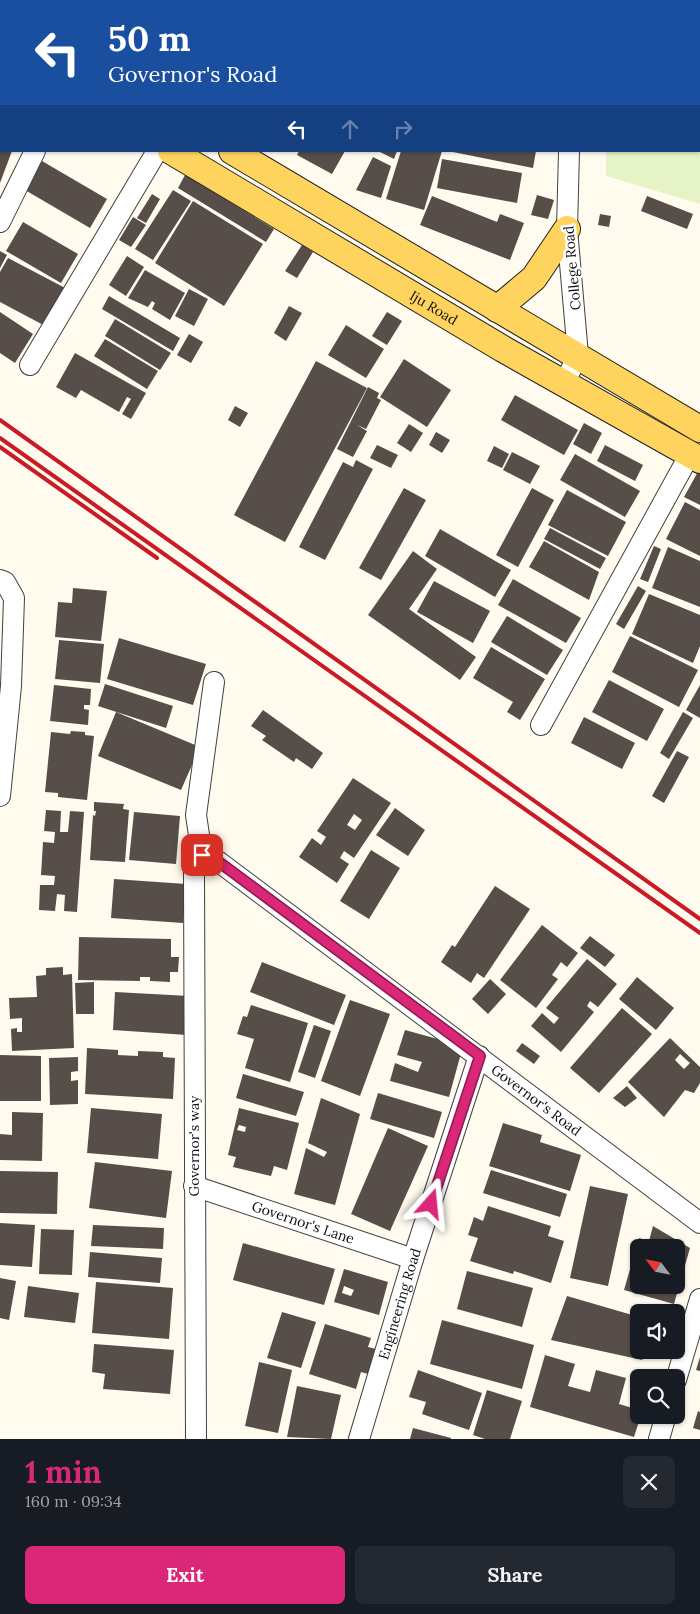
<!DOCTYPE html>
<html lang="en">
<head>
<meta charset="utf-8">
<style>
	body { margin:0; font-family:Lora,serif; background:#242831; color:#f1f3f6; height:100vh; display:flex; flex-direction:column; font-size:19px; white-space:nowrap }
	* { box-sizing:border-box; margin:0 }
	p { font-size:16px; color:#9ea1a6 }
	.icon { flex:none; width:28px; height:28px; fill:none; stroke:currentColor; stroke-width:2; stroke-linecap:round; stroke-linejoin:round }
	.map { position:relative; height:1439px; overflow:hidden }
	.details { display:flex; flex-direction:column; background:#171b24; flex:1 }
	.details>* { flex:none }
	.banner { position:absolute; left:0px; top:0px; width:700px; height:152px; box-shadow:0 1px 4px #0004; background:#1a4fa0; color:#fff; overflow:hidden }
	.needle { width:32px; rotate:302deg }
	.fabs { position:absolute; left:630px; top:1239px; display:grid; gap:10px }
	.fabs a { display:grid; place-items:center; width:55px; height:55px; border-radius:8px; background:#171b24; box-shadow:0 1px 4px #0004; font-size:25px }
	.pin { position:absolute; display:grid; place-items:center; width:42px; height:42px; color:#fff; margin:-21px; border-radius:10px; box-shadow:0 2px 8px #0006 }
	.me { position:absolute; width:55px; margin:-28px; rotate:18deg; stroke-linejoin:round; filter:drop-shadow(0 0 4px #0008) }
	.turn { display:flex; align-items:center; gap:18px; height:105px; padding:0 25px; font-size:22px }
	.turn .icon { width:65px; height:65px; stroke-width:2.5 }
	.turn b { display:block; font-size:35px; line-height:42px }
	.lanes { display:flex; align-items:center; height:48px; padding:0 25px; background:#0003; justify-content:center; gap:25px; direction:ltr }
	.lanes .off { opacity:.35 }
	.round { display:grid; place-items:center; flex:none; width:52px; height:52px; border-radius:8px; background:#242831 }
	.summary { display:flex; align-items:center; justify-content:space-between; height:85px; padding:0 25px }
	h1 { font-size:30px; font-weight:800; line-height:38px; color:#db2777 }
	.button { display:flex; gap:10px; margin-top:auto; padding:10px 25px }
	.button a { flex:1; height:58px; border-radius:8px; background:#db2777; color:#fff; font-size:20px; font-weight:800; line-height:58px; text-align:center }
	.button a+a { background:#242831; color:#f1f3f6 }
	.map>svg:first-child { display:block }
	.pitch { fill:#e5f3c7 }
	.building { fill:#574e49; fill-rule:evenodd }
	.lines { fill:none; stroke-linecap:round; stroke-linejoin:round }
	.minor-casing { stroke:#414141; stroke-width:22 }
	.major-casing { stroke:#1f1f1f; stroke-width:28 }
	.minor { stroke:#fff; stroke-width:20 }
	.major { stroke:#ffd45e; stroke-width:26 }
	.rail { stroke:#ca1a26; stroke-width:4 }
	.route-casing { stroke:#8e194d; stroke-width:12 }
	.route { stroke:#db2777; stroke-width:9 }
	.labels { text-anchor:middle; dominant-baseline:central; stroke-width:5; stroke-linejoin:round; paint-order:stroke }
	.street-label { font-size:14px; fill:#0e0e0e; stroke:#fff }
</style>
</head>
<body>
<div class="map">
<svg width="700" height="1439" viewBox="0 0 700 1439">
	<rect width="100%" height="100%" fill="#fffbee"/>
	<path class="pitch" d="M606,0H700V204L606,176V151H699V1Z"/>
	<path class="building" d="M0,151H12L0,183Z
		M299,151H345L332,174L297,155Z
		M378,151H397L394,159Z
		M401,151H442L424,210L386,199Z
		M448,151H536L533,168Z
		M373,157L391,166L381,198L356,190Z
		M442,159L522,173L517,203L437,188Z
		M42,161L107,199L90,228L25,190Z
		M185,175L274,229L266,242L178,188Z
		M173,190L191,201L153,260L135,249Z
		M152,194L160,199L146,223L137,218Z
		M537,195L554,200L548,219L531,215Z
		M432,196L497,222L500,214L524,223L510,260L420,225Z
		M647,196L693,214L687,229L641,211Z
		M193,201L263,244L224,306L155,263Z
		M600,214L611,216L609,227L598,225Z
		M133,217L146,225L131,247L119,240Z
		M23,222L78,254L61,283L6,251Z
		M302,245L313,252L297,278L285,271Z
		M0,251L7,255L0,268Z
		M127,256L144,267L126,296L109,285Z
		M8,258L69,290L49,328L0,302V272Z
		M145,270L185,293L170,320L152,309L155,303L152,301L148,307L128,298Z
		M189,289L208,299L194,326L175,316Z
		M109,296L180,338L173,351L102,309Z
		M289,306L302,313L286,341L274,333Z
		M0,312L33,334L15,363L0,353Z
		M387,312L402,321L387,345L372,336Z
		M115,319L171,353L160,370L105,336Z
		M346,325L384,349L366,378L328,355Z
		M189,334L203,342L191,363L177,355Z
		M105,339L158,371L147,389L94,356Z
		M75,353L146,393L131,419L122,414L131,399L127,397L119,412L81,390L76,398L56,387Z
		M404,359L451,390L427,427L380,397Z
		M316,361L367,388L285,542L234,515Z
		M368,387L379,393L377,398L381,400L366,429L357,425L367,431L353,457L337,449Z
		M515,395L578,430L564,455L501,420Z
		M235,406L248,413L240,427L228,420Z
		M584,423L602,433L591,454L573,444Z
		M409,424L423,433L411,452L397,443Z
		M436,432L450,440L442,453L429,445Z
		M377,445L398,455L391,468L370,458Z
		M605,445L643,465L635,481L597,461Z
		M494,446L509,454L502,468L487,461Z
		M512,452L540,466L530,484L503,470Z
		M575,454L640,491L625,517L560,480Z
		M356,460L373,469L325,560L299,547L343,462L353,467Z
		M700,468V505L684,497Z
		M404,488L426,500L381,580L359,568Z
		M532,488L554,500L518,567L496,555Z
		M567,490L626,522L608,556L548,525Z
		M685,502L700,510V556L666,539Z
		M550,528L606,558L600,569L544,539Z
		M440,529L511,570L495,597L425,556Z
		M544,541L599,572L589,600L529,567Z
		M654,546L661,549L648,582L640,579Z
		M668,547L700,561V607L652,588Z
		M413,551L437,569L409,609L476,657L460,680L368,615Z
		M513,579L581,618L566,643L498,605Z
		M434,581L490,611L473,643L417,612Z
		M638,586L646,591L624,629L616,624Z
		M73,588L107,591L101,641L55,637L58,602L72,603Z
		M649,594L700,615V646L693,663L632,634Z
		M507,616L563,650L547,675L491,642Z
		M630,636L698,670L679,707L612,672Z
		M119,638L206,664L193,705L107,679Z
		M59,640L104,644L100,683L55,679Z
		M491,647L545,679L520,720L507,712L513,702L473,678Z
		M609,680L664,709L647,741L592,712Z
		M105,684L173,706L166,728L98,706Z
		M54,685L91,689L90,705H84V709L89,710L88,725L50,721Z
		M700,685V718L686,710Z
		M263,710L323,753L312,769L296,758L294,762L262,740L266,736L251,726Z
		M116,712L200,747L181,790L98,756Z
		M683,712L693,718L669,759L660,753Z
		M584,717L635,743L622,769L571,743Z
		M71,731L85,732V735L94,736L87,800L58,797V793L45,792L51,732L70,734Z
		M677,751L689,757L664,803L652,796Z
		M353,778L391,803L354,858L344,851L340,858L349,864L337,883L299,857L312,838L321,845L326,837L317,831ZM354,814L362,820L355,830L347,825Z
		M94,802L124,804L123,809L129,810L125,862L90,860L93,815L95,816L96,811H94Z
		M395,808L425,830L408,856L376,835Z
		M46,810L61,811L60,832H68L70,811L84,812L77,912L64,911L65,895L57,894L55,911L39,910L40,885H54L55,876L41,875L43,842L54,843L55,832L44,831Z
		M134,812L180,816L176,864L129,860Z
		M371,850L400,868L369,919L340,901Z
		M114,879L186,884L183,923L111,918Z
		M495,886L530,909L484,978L477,973L471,983L441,962L452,945L455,947Z
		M542,925L578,953L567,967L561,962L552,975L558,979L536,1008L500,980Z
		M590,936L615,955L605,967L580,948Z
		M79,937L171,939V957H179L178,972H170V982L150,981V977H140V981L78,980Z
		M587,959L617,984L598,1007L590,1001L587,1006L594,1012L561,1052L531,1026L542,1013L554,1024L559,1018L546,1008Z
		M262,962L346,995L334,1025L250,992Z
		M63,967V975L72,974L74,1048L12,1051L11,1029L17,1028V1032H22V1018L10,1019L9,998L37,997L36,976L46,975V968Z
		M637,977L674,1008L656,1030L619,999Z
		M490,979L506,994L488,1014L472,999Z
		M94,982V1014H76L75,983Z
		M115,992L189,996L187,1035L113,1030Z
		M350,1000L390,1014L360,1096L321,1081Z
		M251,1005L308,1023L290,1082L245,1068L254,1039L237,1034L243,1016L247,1017Z
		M622,1008L652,1034L599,1093L570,1068Z
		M314,1025L331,1031L315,1078L298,1072Z
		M405,1030L463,1046L449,1097L390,1081L395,1063L418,1072L422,1062L397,1055Z
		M670,1038L700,1067V1083L694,1093L685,1090L664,1117L628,1082ZM680,1054L690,1063L684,1069L675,1060Z
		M522,1043L540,1056L534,1064L516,1051Z
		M87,1048L118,1050V1055L138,1056V1051L163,1052V1057L175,1058L173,1099L85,1094Z
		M0,1055L41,1056V1101H0Z
		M78,1057V1071L71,1072V1081L78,1080V1104L50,1105L49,1058Z
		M243,1074L304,1092L296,1116L236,1098Z
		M627,1086L637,1098L625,1107L613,1098Z
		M378,1093L442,1112L434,1138L370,1119Z
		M321,1098L360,1114L335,1205L294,1194L306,1148L324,1157L327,1152L308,1143Z
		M91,1108L162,1114L158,1159L87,1153Z
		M239,1108L299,1123L287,1170L274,1166L271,1176L233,1167L236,1157L228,1155ZM239,1125L246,1127L245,1132L237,1130Z
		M12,1112L43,1113L42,1161L0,1160V1134L12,1135Z
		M503,1123L542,1135L540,1142L581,1155L570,1191L489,1166Z
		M388,1128L428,1146L390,1231L351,1214Z
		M95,1162L172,1171L166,1218L89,1208Z
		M491,1170L567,1194L560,1217L483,1193Z
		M0,1171L58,1172L57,1214L0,1213Z
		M590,1186L628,1194L608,1286L570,1278Z
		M488,1206L551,1226L548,1236L564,1241L551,1283L514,1271L513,1274L470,1261L478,1238L468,1235L474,1217L483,1221Z
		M0,1223L35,1225L32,1267L0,1265Z
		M93,1225L164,1228L163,1249L91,1246Z
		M653,1226L690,1248L674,1304L624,1290L639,1238L649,1241ZM639,1248H676V1285H639Z
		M41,1229L74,1230L72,1275L39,1274Z
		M243,1243L335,1269L324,1305L233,1280Z
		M90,1252L162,1258L160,1283L88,1277Z
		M344,1269L388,1282L379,1315L334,1302ZM344,1286L354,1290L351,1296L342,1293Z
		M467,1271L533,1288L522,1327L457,1309Z
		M0,1278L16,1281L9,1320L0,1318Z
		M96,1282L173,1288L169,1339L92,1333Z
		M28,1286L79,1293L75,1323L24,1317Z
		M567,1296L639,1317V1350H646L642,1360L551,1340Z
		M282,1312L316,1322L301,1368L267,1358Z
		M442,1320L534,1345L522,1389L430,1364Z
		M325,1324L371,1338L368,1347L376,1349L368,1374L361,1372L356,1389L309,1374Z
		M94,1344L174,1350L170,1394L103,1389L105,1374L92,1372Z
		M545,1355L575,1364L568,1386L590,1392L596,1370L626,1378L619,1404L639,1410L641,1415L634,1437L530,1407Z
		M700,1357V1371L696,1370Z
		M259,1362L292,1370L278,1433L245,1426Z
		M418,1370L482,1393L469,1430L422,1414L426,1402L409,1397Z
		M297,1386L341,1395L331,1439L287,1437Z
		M487,1390L522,1401L510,1439H485L473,1435Z
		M698,1411L700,1412V1430L693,1428Z
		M413,1428L451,1438V1439H410Z"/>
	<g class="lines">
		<defs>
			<g id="minor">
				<path d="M55,1V0"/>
				<path d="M281,1V0"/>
				<path d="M573,1V0"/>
				<path d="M0,222L35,151"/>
				<path d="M30,365L157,151"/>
				<path d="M565,382L578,355L567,229L569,151"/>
				<path d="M0,580L5,582L14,598L11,686L0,796"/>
				<path d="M541,725L690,454"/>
				<path id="s1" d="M202,855L219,862L700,1223"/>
				<path d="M202,855L196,815L214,682"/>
				<path id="s2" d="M194,1186L413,1259"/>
				<path d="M676,1380L700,1299"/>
				<path d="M196,1439L194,873L202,855"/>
				<path id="s3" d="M359,1439L413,1259L479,1056"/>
				<path d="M659,1439L666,1415"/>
			</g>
			<g id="major">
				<path d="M0,15H1"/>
				<path d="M0,49H1"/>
				<path id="s4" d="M171,151L503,349L700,460"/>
				<path d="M232,151L700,429"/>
				<path d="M497,309L534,278L567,229"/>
			</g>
		</defs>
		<use href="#minor" class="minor-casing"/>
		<use href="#major" class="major-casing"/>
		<use href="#minor" class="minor"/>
		<use href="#major" class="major"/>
		<path class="rail" d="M0,420L700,919
			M0,438L700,933
			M0,447L157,558"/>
	</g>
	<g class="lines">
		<defs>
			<path id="route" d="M202,855L219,862L480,1056L431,1204"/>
		</defs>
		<use href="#route" class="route-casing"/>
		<use href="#route" class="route"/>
	</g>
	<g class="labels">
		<g class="street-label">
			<text transform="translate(572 268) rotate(-95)">College Road</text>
			<text stroke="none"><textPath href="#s4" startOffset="306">Iju Road</textPath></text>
			<text stroke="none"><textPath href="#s1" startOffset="415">Governor's Road</textPath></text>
			<text transform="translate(194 1146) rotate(-90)">Governor's way</text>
			<text stroke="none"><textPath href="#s2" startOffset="115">Governor's Lane</textPath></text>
			<text stroke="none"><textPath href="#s3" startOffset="141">Engineering Road</textPath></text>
		</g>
	</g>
</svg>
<div class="fabs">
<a><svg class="needle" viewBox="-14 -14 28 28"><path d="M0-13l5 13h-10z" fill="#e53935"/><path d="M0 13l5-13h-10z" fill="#9ea1a6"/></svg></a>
<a><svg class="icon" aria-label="sound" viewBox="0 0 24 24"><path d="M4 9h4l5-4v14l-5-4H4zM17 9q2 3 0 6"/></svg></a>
<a><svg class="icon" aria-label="search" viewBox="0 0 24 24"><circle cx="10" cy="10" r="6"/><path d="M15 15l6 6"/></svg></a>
</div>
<div class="pin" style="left:202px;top:855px;background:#d93025"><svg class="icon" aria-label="arrive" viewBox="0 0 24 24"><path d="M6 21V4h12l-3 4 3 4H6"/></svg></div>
<svg class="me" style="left:431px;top:1204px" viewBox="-20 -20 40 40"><path d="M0-17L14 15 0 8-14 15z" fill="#db2777" stroke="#fff" stroke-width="4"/></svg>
<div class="banner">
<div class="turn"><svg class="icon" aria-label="left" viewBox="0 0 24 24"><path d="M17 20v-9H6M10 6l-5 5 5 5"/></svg><div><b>50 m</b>Governor's Road</div></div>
<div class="lanes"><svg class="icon" aria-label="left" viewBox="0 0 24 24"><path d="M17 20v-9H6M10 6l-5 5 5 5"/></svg><svg class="icon off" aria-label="ahead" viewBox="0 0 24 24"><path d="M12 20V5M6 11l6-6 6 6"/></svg><svg class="icon off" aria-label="right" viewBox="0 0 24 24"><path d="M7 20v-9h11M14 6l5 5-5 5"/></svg></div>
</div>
</div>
<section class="details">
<div class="summary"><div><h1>1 min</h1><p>160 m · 09:34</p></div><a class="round"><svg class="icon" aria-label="close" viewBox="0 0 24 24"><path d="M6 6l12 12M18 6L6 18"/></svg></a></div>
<div class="button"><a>Exit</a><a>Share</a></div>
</section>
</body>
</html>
